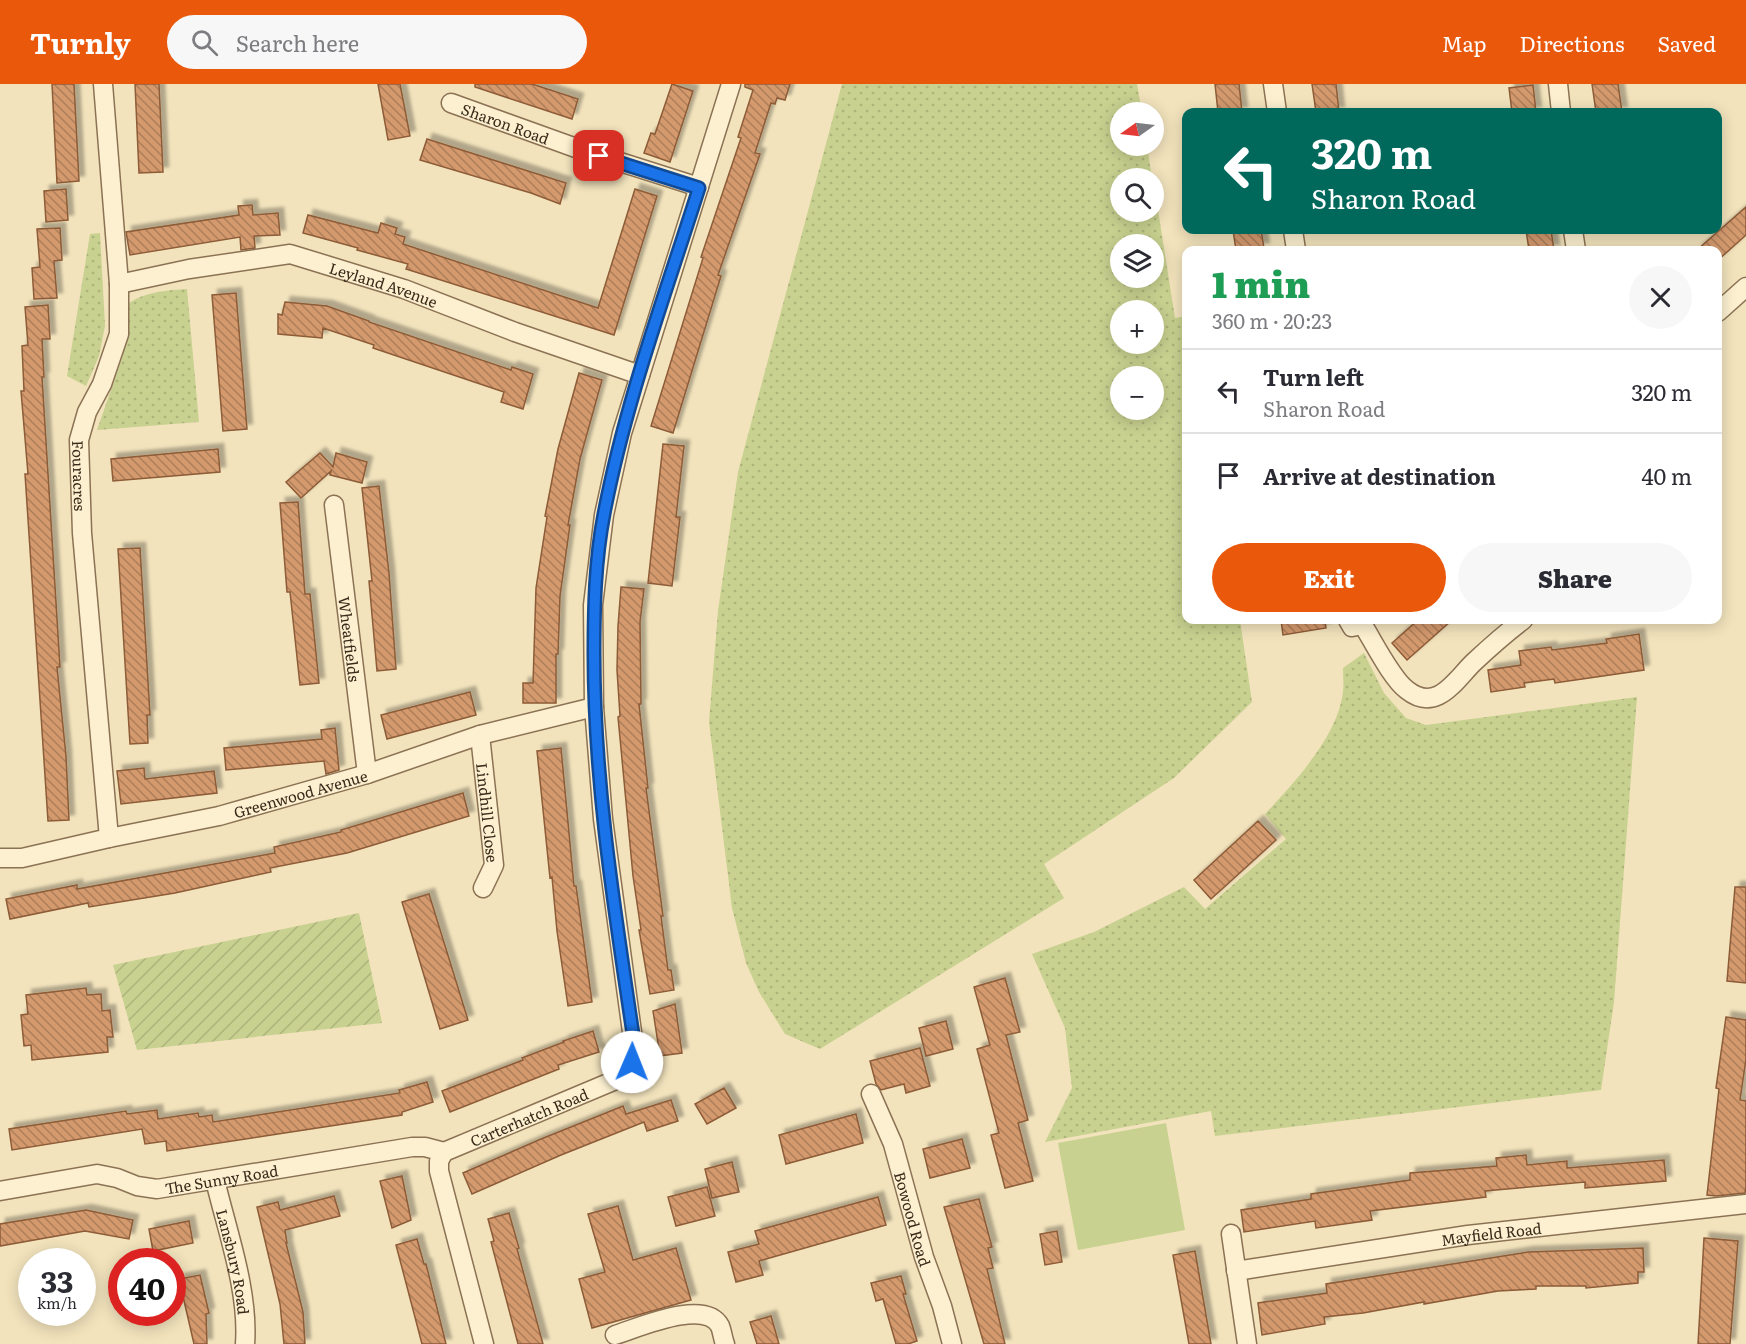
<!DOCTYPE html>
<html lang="en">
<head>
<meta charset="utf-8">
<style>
	body { margin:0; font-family:Literata,serif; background:#f7f7f7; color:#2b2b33; height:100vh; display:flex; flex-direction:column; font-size:22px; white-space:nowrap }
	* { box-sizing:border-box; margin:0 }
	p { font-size:20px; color:#7c7c81 }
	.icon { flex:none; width:33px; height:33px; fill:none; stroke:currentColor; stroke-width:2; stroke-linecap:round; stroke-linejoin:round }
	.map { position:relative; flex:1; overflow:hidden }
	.panel { position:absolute; left:1182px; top:162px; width:540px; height:378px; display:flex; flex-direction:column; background:#fff; border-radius:12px; box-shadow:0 3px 15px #0003 }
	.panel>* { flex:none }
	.hud { position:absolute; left:1182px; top:24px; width:540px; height:126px; border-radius:12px; box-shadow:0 3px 15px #0003; background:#00695c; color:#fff; overflow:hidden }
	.needle { width:39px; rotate:256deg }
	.fabs { position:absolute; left:1110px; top:18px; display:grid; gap:12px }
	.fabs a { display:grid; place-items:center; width:54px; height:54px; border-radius:50%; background:#fff; box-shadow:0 3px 15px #0003; font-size:30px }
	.speed { position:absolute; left:18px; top:1164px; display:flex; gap:12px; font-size:30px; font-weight:700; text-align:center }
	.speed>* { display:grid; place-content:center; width:78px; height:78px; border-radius:50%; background:#fff; box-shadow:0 3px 15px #0003; line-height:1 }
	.speed small { font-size:15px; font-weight:400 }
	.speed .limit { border:9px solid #d22; background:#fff; color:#111 }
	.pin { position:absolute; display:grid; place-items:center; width:51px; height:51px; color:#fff; margin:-26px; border-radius:12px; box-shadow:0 3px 9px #0006 }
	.me { position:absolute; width:66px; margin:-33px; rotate:1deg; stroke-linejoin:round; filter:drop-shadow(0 0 4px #0008) }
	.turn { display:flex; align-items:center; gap:21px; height:126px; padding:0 30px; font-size:27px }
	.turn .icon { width:78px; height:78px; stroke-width:2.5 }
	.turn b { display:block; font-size:42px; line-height:51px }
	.round { display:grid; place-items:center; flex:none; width:63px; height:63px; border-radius:32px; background:#f7f7f7 }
	.head { display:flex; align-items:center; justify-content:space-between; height:102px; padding:0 30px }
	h1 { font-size:36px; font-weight:800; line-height:45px; color:#1e9e55 }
	.cta { display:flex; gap:12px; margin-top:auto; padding:12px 30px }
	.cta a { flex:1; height:69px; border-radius:36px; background:#ea580c; color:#fff; font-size:24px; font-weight:800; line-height:69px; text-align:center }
	.cta a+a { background:#f7f7f7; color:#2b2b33 }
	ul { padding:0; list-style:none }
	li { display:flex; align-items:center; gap:18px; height:84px; padding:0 30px; border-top:2px solid #e1e1e2 }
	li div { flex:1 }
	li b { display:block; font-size:22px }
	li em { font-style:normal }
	header { display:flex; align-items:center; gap:36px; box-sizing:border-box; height:84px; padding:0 30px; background:#ea580c; color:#fff }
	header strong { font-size:28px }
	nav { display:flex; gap:33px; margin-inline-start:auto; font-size:21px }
	.search { width:420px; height:54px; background:#f7f7f7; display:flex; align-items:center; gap:15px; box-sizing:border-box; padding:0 21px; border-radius:33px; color:#7c7c81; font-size:22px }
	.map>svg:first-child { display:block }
	.grass { fill:url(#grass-dots); fill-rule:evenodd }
	.garden { fill:url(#garden-furrows) }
	.pitch { fill:#c8d18f }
	.building { fill:url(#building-back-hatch); stroke:#8d5b37; stroke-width:1.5; filter:url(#shadow) }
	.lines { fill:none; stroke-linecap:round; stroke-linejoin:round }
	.minor-casing { stroke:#8c7254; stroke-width:21 }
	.minor { stroke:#fcf0d0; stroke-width:18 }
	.route-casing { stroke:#114b97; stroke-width:15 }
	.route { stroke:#1a73e8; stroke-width:10 }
	.labels { text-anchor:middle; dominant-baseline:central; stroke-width:4.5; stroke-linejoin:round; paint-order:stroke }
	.street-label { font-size:15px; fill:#392a1a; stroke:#f9edcd }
</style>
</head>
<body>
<header>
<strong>Turnly</strong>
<div class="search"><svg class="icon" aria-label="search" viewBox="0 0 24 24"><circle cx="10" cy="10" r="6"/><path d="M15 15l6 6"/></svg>Search here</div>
<nav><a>Map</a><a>Directions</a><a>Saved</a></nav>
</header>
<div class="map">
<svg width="1746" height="1260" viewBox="0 0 1746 1260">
	<defs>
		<pattern id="grass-dots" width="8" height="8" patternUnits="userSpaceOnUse" patternTransform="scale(1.5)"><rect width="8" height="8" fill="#c8d18f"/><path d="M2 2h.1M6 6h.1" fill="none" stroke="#adb47b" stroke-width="1.8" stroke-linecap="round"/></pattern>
		<pattern id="garden-furrows" width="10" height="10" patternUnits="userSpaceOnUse" patternTransform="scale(1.5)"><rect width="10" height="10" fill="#c8d18f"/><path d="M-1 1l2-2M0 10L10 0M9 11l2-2" fill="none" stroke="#adb47b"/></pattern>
		<pattern id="building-back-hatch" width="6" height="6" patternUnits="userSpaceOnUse" patternTransform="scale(1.5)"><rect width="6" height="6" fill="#d49a6e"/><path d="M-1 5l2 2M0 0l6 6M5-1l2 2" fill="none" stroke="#ad7e5a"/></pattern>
		<filter id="shadow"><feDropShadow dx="5.5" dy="-5.5" stdDeviation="1.5" flood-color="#0004"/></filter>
	</defs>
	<rect width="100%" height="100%" fill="#f2e3bc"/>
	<path class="grass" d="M842,0H1137L1142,28H1120V62H1147L1152,94H1120V128H1154V101L1175,234L1186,232V536H1240L1252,618L1174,694L1044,780L1064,814L820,965L785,950L759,908L746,879L732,824L709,638L718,527L738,388ZM1120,160H1154V194H1120ZM1120,226H1154V260H1120ZM1120,292H1154V326H1120Z
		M100,149L105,242L99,272L86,302L67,292L90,150Z
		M187,205L199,338L97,346L122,274L129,241V219C145,208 168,206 187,205Z
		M1364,569L1384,609L1406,634L1426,641L1637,613L1614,918L1601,1006L1215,1052L1211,1027L1045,1058L1072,1004L1065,944L1032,870L1094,848L1184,803L1205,825L1286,755L1265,730C1294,699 1338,652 1343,608C1344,600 1343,592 1343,584Z"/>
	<path class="garden" d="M359,829L382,939L137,966L113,881Z"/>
	<path class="pitch" d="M1166,1039L1185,1146L1078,1166L1058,1059Z"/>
	<path class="building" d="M52,0H74L79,97L57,99Z
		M135,0H159L163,88L139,89Z
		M378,0H400L410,52L388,56Z
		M475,0H532L578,15L572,35L475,3Z
		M672,0L693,7L670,78L644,69L651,49L655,50Z
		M745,0H790L785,16L777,14L775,20L771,19L755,69L760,70L718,191L721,192L673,349L651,342L703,174L701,173L741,54L738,53L753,6L745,3Z
		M1215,0H1239L1242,28H1218Z
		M1312,0H1336L1339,28H1316Z
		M1592,0H1618L1622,28H1596Z
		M1533,1L1536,28H1512L1509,4Z
		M427,55L566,99L560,120L531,109L420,76Z
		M66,105L68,136L46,138L44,107Z
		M635,105L657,112L614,251L406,185L408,180L357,166L358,164L303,149L308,131L378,149L381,139L397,144L395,150L405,153L403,160L598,224Z
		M252,121L253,131L278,129L280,151L254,152L255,164L241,166L240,153L130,171L126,148L239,131L238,122Z
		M1746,123V151L1718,176V166H1697Z
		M60,144L62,176L54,177L57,214L34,215L32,184L40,183L37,145Z
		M1233,146H1261L1264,164L1236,166Z
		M1526,146H1551L1554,166H1529Z
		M236,209L247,345L223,347L212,211Z
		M285,218L327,222L369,237V238L511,286L512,283L533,290L523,325L501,318L504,308L373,264L374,261L323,244L322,254L278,250V230L282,231Z
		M48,221L50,255H42L44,293H42L60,583H57L66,672L69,736L48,737L25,390H28L21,307H24L22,262L28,261L25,223Z
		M579,289L602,296L580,375L568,441H570L560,512L558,570H556V619H523V599H533L536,504L547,433L545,432L558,365Z
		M663,360L684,362L676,433H680L672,502L648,499Z
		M218,365L220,388L113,397L111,375Z
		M320,369L333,383L336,369L367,378L362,399L330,391L331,387L301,414L286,398Z
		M379,402L389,489L396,585L377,587L369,497H372L362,404Z
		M298,418L305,510H310L319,599L300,601L290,508H287L280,419Z
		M140,464L150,631H147L148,659L130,660L118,465Z
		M621,503L644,505L640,538L641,620H639L648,704H646L663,832H661L668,886H671L674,906L650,910L639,846H641L633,792L618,633L620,632L617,586L618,542Z
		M1281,536H1325L1326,544L1283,551Z
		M1418,536H1452L1407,576L1392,559Z
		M1639,550L1644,586L1555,599L1554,595L1524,599L1525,603L1491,608L1488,586L1521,581L1519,567L1551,563L1552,566L1607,559L1606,555Z
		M470,608L476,631L387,655L381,631Z
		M335,644L339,686L326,690L324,677L226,686L224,664L322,655L321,646Z
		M561,664L574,802H576L592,918L568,922L557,847L552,793L550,794L537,667Z
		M144,684L145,695L214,687L217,709L121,720L117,687Z
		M463,709L469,732L347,769L270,784L271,788L175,809L89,823L88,819L10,835L6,815L77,801V805L275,769L274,763L341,748V746Z
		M1258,737L1276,756L1211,815L1194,796Z
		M1735,803H1746V899L1727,897Z
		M429,810L468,936L440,945L402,818Z
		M1005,894L1020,948L1006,951L1028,1036L1018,1039L1033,1097L1005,1104L991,1051L999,1049L977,965L990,961L974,903Z
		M86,904L87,911L101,910L102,927L110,926L113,953H107L108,968L32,976L31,961L24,962L21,931L28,930L26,911Z
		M675,920L682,969L660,972L653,927Z
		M1726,933L1746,936V975L1740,1016L1746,1017V1102L1745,1109L1716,1112L1707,1111L1719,1005L1716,1004Z
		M946,937L953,965L926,972L919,944Z
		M593,947L599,968L558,981L559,985L450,1028L442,1007L523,976L522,974L564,958L563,957Z
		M920,964L930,1002L906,1009L904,1000L881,1006L876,1000L870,977Z
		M427,998L433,1018L402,1028V1031L167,1067L166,1057L145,1060L142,1045L12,1066L9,1045L126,1027L127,1030L157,1026L158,1035L198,1029L199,1033L212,1031L213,1038L400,1009L399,1006Z
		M724,1004L736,1024L707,1040L695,1020Z
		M671,1016L678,1037L647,1047L644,1038L561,1071L472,1110L463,1089L541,1055L623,1022L626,1030Z
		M856,1030L863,1059L786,1080L779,1051Z
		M962,1055L970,1084L930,1094L923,1065Z
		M1526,1071L1527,1081L1567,1077V1084L1664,1076L1666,1097L1585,1104V1098L1485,1107L1486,1113L1370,1127L1372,1136L1316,1144L1315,1137L1244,1148L1241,1126L1311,1115V1110L1410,1096V1089L1497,1082L1496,1074Z
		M732,1078L739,1108L712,1114L705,1085Z
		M402,1092L411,1136L392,1144L380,1097Z
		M707,1103L715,1132L676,1142L668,1113Z
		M334,1112L340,1132L285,1146L287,1159H286L303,1228L305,1260H284L280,1220L257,1123L278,1118L280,1126Z
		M878,1113L886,1141L759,1177L763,1191L736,1198L728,1168L759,1160L755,1147Z
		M979,1115L992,1163L988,1164L993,1184L987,1185L1005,1260H984L944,1123Z
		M618,1122L633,1176L676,1164L691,1216L592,1244L579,1195L605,1188L588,1130Z
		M86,1126L133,1136L129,1155L85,1147L0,1162V1140Z
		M509,1129L519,1164L517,1165L543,1260H518L491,1158L494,1157L488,1135Z
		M189,1137L193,1159L153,1167L149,1145Z
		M1057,1147L1062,1178L1045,1181L1040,1150Z
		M1704,1154L1738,1157L1730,1260H1698Z
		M417,1155L424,1180H426L446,1260H422L396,1161Z
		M1643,1164L1644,1188H1638V1199L1586,1204V1202H1536V1205L1498,1207L1424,1220V1218L1363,1229L1324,1233L1325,1240L1262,1251L1258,1219L1327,1209L1326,1200L1528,1168Z
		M1195,1167L1211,1260H1189L1173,1171Z
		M200,1191L209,1229L206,1230L207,1260H194L179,1195Z
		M901,1192L906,1210H903L917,1257L908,1260H896L883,1215L876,1217L871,1199Z
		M771,1232L779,1260H757L750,1238Z"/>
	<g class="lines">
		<defs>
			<g id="minor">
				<path id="s1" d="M103,0L119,200V250L102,300L87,328L79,356L82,449L109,754"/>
				<path d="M1273,0L1277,28"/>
				<path d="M1558,0L1561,28"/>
				<path id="s2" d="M451,19L576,64L699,103"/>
				<path d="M1293,146L1296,166"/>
				<path d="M1573,146L1576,166"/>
				<path id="s3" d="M119,200L189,185L290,170L404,205L515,248L640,291"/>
				<path d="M1718,228L1746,203"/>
				<path id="s4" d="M334,421L367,690"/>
				<path d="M1348,536L1352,543L1363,541"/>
				<path d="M1363,541C1374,559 1392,595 1407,606C1437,630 1456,595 1474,578C1490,563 1506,549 1523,536"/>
				<path id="s5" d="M480,651L494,781L483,804"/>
				<path id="s6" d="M0,774H22L109,754L219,732L367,690L480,651L594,623"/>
				<path id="s7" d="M871,1010L893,1060L924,1173L942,1222L952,1260"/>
				<path id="s8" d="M215,1096C227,1147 249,1207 245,1260"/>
				<path id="s9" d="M0,1107L97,1090L117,1094L137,1102L157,1105L412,1063H425L444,1068"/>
				<path d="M1231,1150L1247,1260"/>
				<path id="s10" d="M1236,1187L1468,1151L1746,1120"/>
				<path d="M615,1251C638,1244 705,1214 720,1242C722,1247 723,1255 725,1260"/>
				<path id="s11" d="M484,1260L439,1087V1077L444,1068L618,995L629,985L635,970L603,735L594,623L593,521L604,431L622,349L731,0"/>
			</g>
		</defs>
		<use href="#minor" class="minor-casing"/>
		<use href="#minor" class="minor"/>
	</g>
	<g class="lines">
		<defs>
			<path id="route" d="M599,72L699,104C665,211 625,319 604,430C595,476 594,523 594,570C594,700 615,829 634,957L635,970L632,978"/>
		</defs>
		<use href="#route" class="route-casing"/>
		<use href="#route" class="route"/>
	</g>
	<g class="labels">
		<g class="street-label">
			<text stroke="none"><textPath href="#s2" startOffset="58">Sharon Road</textPath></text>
			<text stroke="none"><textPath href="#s3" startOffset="272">Leyland Avenue</textPath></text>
			<text stroke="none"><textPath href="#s1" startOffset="400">Fouracres</textPath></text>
			<text stroke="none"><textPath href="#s4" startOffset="135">Wheatfields</textPath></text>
			<text stroke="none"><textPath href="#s6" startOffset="308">Greenwood Avenue</textPath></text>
			<text stroke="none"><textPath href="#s5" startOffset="78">Lindhill Close</textPath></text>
			<text stroke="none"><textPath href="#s11" startOffset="291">Carterhatch Road</textPath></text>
			<text stroke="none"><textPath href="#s9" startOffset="226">The Sunny Road</textPath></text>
			<text stroke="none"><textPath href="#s7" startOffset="132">Bowood Road</textPath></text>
			<text stroke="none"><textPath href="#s10" startOffset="258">Mayfield Road</textPath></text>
			<text stroke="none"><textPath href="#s8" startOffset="84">Lansbury Road</textPath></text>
		</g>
	</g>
</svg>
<div class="fabs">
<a><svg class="needle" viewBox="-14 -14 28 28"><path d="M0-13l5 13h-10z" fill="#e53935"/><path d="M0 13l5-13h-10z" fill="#7c7c81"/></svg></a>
<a><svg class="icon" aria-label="search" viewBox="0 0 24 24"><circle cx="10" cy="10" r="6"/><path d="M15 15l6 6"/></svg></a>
<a><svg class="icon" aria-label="layers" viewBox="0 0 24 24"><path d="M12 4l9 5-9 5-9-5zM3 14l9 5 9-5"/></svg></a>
<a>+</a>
<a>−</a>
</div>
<div class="speed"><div>33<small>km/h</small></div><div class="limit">40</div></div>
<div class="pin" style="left:599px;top:72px;background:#d93025"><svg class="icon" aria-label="arrive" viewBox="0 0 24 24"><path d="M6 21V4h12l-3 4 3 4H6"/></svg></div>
<svg class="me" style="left:632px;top:978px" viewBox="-20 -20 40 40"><circle r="19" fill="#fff"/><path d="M0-13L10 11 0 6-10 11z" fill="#1a73e8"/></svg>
<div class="hud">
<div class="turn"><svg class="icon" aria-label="left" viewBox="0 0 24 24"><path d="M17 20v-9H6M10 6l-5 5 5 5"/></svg><div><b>320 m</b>Sharon Road</div></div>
</div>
<section class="panel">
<div class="head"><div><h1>1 min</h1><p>360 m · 20:23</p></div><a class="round"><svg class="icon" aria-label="close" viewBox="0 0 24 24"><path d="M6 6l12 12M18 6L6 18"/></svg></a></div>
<ul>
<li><svg class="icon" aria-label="left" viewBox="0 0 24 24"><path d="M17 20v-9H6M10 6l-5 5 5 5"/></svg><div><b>Turn left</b><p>Sharon Road</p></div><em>320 m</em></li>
<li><svg class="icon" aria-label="arrive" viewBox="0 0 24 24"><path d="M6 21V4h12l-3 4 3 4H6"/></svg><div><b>Arrive at destination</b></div><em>40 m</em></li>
</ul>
<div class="cta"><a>Exit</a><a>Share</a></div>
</section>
</div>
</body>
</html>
